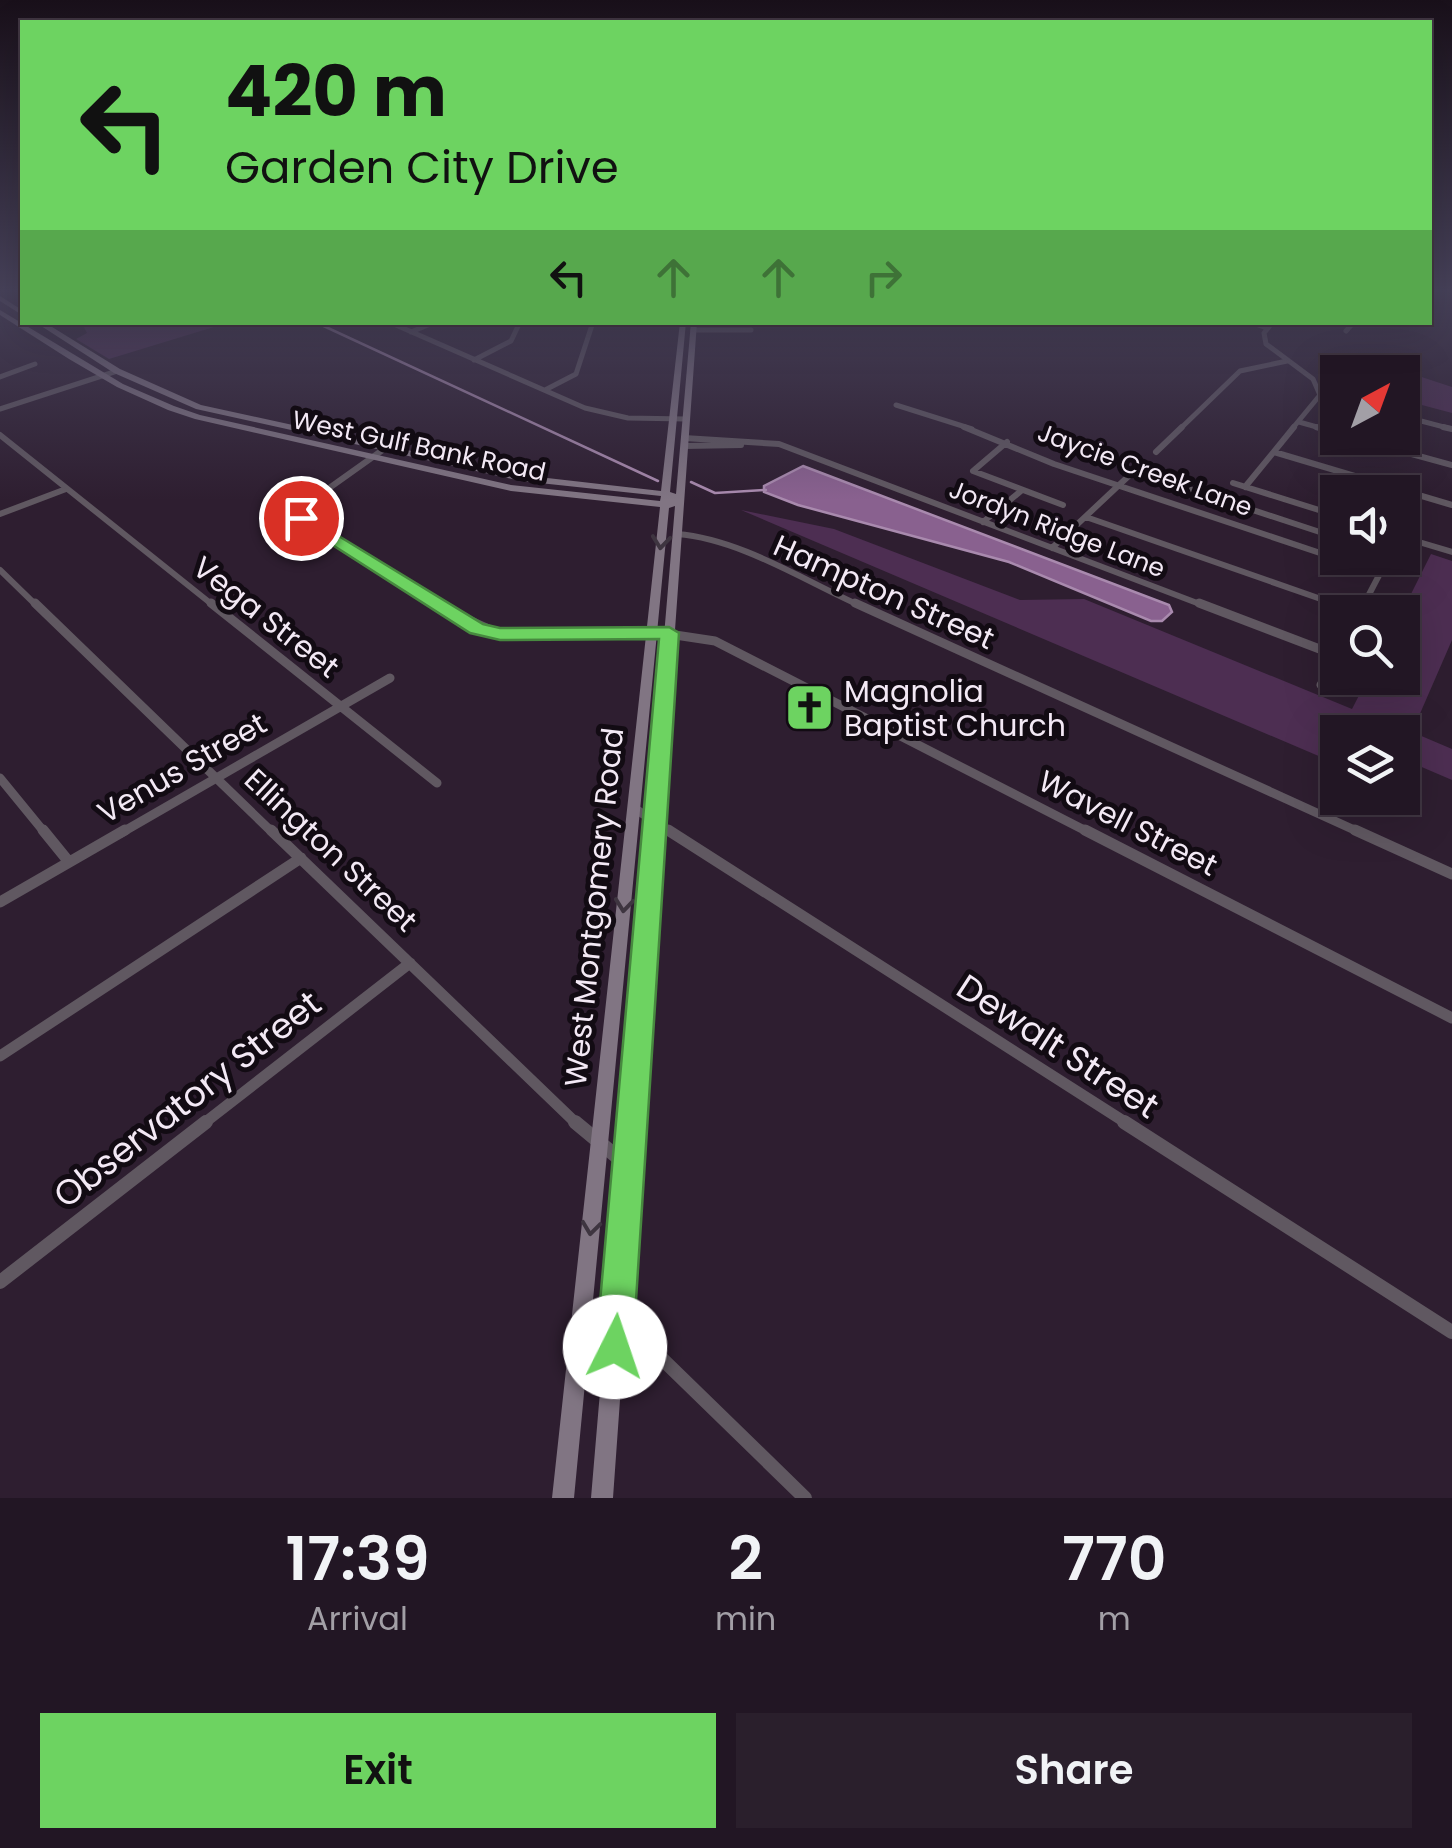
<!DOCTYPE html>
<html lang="en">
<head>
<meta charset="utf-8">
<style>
	body { margin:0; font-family:Poppins,sans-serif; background:#2a1f2c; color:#f1f3f6; height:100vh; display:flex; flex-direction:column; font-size:38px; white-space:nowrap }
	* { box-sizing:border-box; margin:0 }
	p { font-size:32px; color:#a29fa6 }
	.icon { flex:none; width:55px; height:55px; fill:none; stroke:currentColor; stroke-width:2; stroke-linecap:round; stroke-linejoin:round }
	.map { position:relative; height:1498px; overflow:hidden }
	.drawer { display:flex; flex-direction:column; background:#221624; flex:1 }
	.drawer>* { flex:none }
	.hud { position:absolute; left:20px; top:20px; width:1412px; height:305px; border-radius:0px; box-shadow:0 10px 40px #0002,0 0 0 2px #3f3541; background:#6dd361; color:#111; overflow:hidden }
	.needle { width:65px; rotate:41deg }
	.fabs { position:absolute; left:1320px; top:355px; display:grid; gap:20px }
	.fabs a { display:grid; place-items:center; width:100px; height:100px; border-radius:0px; background:#221624; box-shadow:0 10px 40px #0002,0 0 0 2px #3f3541; font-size:50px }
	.pin { position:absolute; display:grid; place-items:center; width:85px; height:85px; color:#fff; margin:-42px; border:5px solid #fff; border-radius:50%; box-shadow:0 2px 10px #0007 }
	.me { position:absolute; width:110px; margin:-55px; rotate:4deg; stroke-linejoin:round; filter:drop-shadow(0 0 8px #0008) }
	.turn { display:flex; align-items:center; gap:35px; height:210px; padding:0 40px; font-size:45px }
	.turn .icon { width:130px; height:130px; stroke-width:2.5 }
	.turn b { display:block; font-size:70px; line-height:85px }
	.lanes { display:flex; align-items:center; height:95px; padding:0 40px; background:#0003; justify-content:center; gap:50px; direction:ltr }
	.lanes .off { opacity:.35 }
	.eta { display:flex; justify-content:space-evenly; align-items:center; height:170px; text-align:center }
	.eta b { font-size:60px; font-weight:600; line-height:70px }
	.button { display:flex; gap:20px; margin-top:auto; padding:20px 40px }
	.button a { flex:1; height:115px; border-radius:0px; background:#6dd361; color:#111; font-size:40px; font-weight:600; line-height:115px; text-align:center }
	.button a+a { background:#2a1f2c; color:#f1f3f6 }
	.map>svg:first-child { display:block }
	.green { fill:#4d2e52 }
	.water { fill:#89618f; stroke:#a98aae; stroke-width:2.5 }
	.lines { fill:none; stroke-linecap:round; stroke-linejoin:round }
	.stream { stroke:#a98aae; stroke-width:2.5 }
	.street-far4 { stroke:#605861; stroke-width:5 }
	.street-far3 { stroke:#605861; stroke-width:6 }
	.street-far2 { stroke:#605861; stroke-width:9 }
	.street-far1 { stroke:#605861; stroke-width:11 }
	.street { stroke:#605861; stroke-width:14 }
	.secondary { fill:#817583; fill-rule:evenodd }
	.oneway { stroke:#3e3540 }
	.route { fill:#6dd361; stroke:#47893f; stroke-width:2.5 }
	.labels { text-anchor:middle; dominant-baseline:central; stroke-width:10; stroke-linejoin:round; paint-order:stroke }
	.far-street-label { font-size:25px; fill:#f3e9f5; stroke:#120b13 }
	.street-label { font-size:30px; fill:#f3e9f5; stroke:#120b13 }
	.poi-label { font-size:30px; fill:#f3e9f5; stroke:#120b13; text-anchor:start }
	.near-street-label { font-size:35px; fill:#f3e9f5; stroke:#120b13 }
</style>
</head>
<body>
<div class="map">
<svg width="1452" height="1498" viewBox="0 0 1452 1498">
	<rect width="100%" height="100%" fill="#2e1e30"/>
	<path class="green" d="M93,322H227V323L109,359L76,339L87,333L84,327Z
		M1370,360L1452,387V413L1403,400L1402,372H1361Z
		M741,510L834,529L1020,600L1084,599L1352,709L1368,678H1402V612L1431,554L1452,561V640L1412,732L1452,749V780L1403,759L1402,732H1338L1335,763Z"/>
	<path class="water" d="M803,466L1169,605L1172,612L1162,621H1151L1009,562L798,505L764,492V486Z"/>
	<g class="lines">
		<path class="stream" d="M315,322L658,481
			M691,482L715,493L766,490"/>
		<path class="street-far4" d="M389,322L585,408L628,418L686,419
			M1249,322L1267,328
			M1273,322L1264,333L1266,344L1313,379L1320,395L1292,429
			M693,330H751
			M1346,331L1354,322
			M411,332L435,322
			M474,360L511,341L520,322
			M0,377L35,364
			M545,390L576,374L593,322
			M1320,395L1338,399
			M896,405L972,429
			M0,409L117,371
			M1402,416L1452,429
			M1299,422L1324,429
			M1180,429L1240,371L1287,361"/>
		<path class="street-far3" d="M964,427L1054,464L1380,573
			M1316,427L1338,433
			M1443,427L1452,429
			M0,435L214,606
			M684,438L779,444L1205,606
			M1353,438L1452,465
			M1007,442L973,471L1063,505
			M684,446L741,445
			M384,449L311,501L301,518L435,606
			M1156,452L1182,427
			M1274,452L1452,505
			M1233,483L1338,516
			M1245,487L1294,427
			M0,514L66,489
			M1086,517L1341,606
			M983,522L1021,491
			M677,534C740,539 803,580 861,606
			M1402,537L1452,552
			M1052,548L1134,471L1338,538
			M0,570L37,606
			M1363,606L1388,558"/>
		<path class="street-far2" d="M35,603L273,833
			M211,603L437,783
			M431,603L500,634L662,633L715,641L1090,833
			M855,603L1361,833
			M1199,603L1338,656
			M1334,603L1359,612
			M1360,612L1365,603
			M1321,685L1338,658
			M0,778L45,833
			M634,808L672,833
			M121,833L390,678"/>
		<path class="street-far1" d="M43,830L69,862
			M271,830L577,1124
			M668,830L1128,1124
			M1085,830L1452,1018
			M1355,830L1452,874
			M0,902L125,830
			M0,1056L301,858
			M203,1124L410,963"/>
		<path class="street" d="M575,1122L628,1166
			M1124,1122L1452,1332
			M0,1282L206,1122
			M583,1313L617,1315L805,1498"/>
		<path class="secondary" d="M0,296L22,310V315L0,301Z
			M0,310L123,384L174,406L200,415L511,485L660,501L661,496L521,481L196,409L114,373L35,322H44L120,369L201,405L521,475L661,491L680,322H686L670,492L676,494L691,322H697L613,1498H591L675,506L669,508L574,1498H552L660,507L511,491L195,419L168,410L117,387L69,359L0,315Z"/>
	</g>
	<defs><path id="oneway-chevron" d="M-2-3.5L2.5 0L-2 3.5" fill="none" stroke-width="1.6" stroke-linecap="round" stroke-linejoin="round" transform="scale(2.5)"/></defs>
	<g class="oneway">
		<use href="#oneway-chevron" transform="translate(661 542) rotate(96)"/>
		<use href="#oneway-chevron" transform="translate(624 905) rotate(96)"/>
		<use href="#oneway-chevron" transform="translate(591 1228) rotate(97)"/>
	</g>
	<linearGradient id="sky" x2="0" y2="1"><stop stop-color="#19101a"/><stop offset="0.58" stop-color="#464159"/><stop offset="1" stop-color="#464159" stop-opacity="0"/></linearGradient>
	<rect width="1452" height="500" fill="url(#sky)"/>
	<path class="route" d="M301,513L483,624L500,628L669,627L679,633L633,1347L628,1360L615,1365L602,1360L596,1347L659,639L500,640L470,633L295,521L292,518Z"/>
	<defs>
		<symbol id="church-square" viewBox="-11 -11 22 22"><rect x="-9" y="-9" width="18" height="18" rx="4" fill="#6dd361" stroke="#120b13"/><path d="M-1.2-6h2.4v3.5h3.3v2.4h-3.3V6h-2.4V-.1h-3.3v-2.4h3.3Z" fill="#111"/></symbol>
	</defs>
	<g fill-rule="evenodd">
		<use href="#church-square" x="782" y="680" width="55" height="55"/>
	</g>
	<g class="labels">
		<g class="far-street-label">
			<text transform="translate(419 446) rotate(12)">West Gulf Bank Road</text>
			<text transform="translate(1145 470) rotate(20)">Jaycie Creek Lane</text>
			<text transform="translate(1057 529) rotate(21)">Jordyn Ridge Lane</text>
		</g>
		<g class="street-label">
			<text transform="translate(884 592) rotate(24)">Hampton Street</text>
			<text transform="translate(266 617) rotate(38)">Vega Street</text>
			<text transform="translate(182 768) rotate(-30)">Venus Street</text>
			<text transform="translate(1128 823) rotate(27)">Wavell Street</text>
			<text transform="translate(331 850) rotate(43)">Ellington Street</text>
			<text transform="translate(594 907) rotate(-84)">West Montgomery Road</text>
		</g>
		<g class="poi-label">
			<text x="844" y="691">Magnolia<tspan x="844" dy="34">Baptist Church</tspan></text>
		</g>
		<g class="near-street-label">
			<text transform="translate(1058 1046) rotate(33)">Dewalt Street</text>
			<text transform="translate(187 1099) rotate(-38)">Observatory Street</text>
		</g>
	</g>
</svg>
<div class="fabs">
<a><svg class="needle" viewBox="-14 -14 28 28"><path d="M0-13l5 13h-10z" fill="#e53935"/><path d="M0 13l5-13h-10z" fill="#a29fa6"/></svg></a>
<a><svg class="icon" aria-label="sound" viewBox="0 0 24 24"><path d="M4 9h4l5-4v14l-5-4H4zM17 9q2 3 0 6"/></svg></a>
<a><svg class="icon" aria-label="search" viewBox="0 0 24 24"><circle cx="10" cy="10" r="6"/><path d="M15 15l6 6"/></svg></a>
<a><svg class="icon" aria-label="layers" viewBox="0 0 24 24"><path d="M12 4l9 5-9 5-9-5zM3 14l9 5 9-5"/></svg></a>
</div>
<div class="pin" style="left:301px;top:518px;background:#d93025"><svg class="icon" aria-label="arrive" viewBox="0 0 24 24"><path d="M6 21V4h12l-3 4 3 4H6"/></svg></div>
<svg class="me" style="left:615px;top:1347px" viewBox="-20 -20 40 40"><circle r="19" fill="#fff"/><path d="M0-13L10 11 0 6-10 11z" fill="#6dd361"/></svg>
<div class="hud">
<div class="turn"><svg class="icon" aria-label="left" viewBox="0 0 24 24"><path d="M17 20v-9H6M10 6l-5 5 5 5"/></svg><div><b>420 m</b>Garden City Drive</div></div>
<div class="lanes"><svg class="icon" aria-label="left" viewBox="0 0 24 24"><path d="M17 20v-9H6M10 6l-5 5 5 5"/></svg><svg class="icon off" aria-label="ahead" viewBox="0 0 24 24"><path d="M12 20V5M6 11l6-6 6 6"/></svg><svg class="icon off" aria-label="ahead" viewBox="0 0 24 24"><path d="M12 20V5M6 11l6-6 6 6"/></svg><svg class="icon off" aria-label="right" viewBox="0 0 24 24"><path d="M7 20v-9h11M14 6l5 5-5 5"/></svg></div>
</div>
</div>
<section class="drawer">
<div class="eta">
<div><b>17:39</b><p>Arrival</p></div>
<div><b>2</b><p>min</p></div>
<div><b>770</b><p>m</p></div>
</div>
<div class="button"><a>Exit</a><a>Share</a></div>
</section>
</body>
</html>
